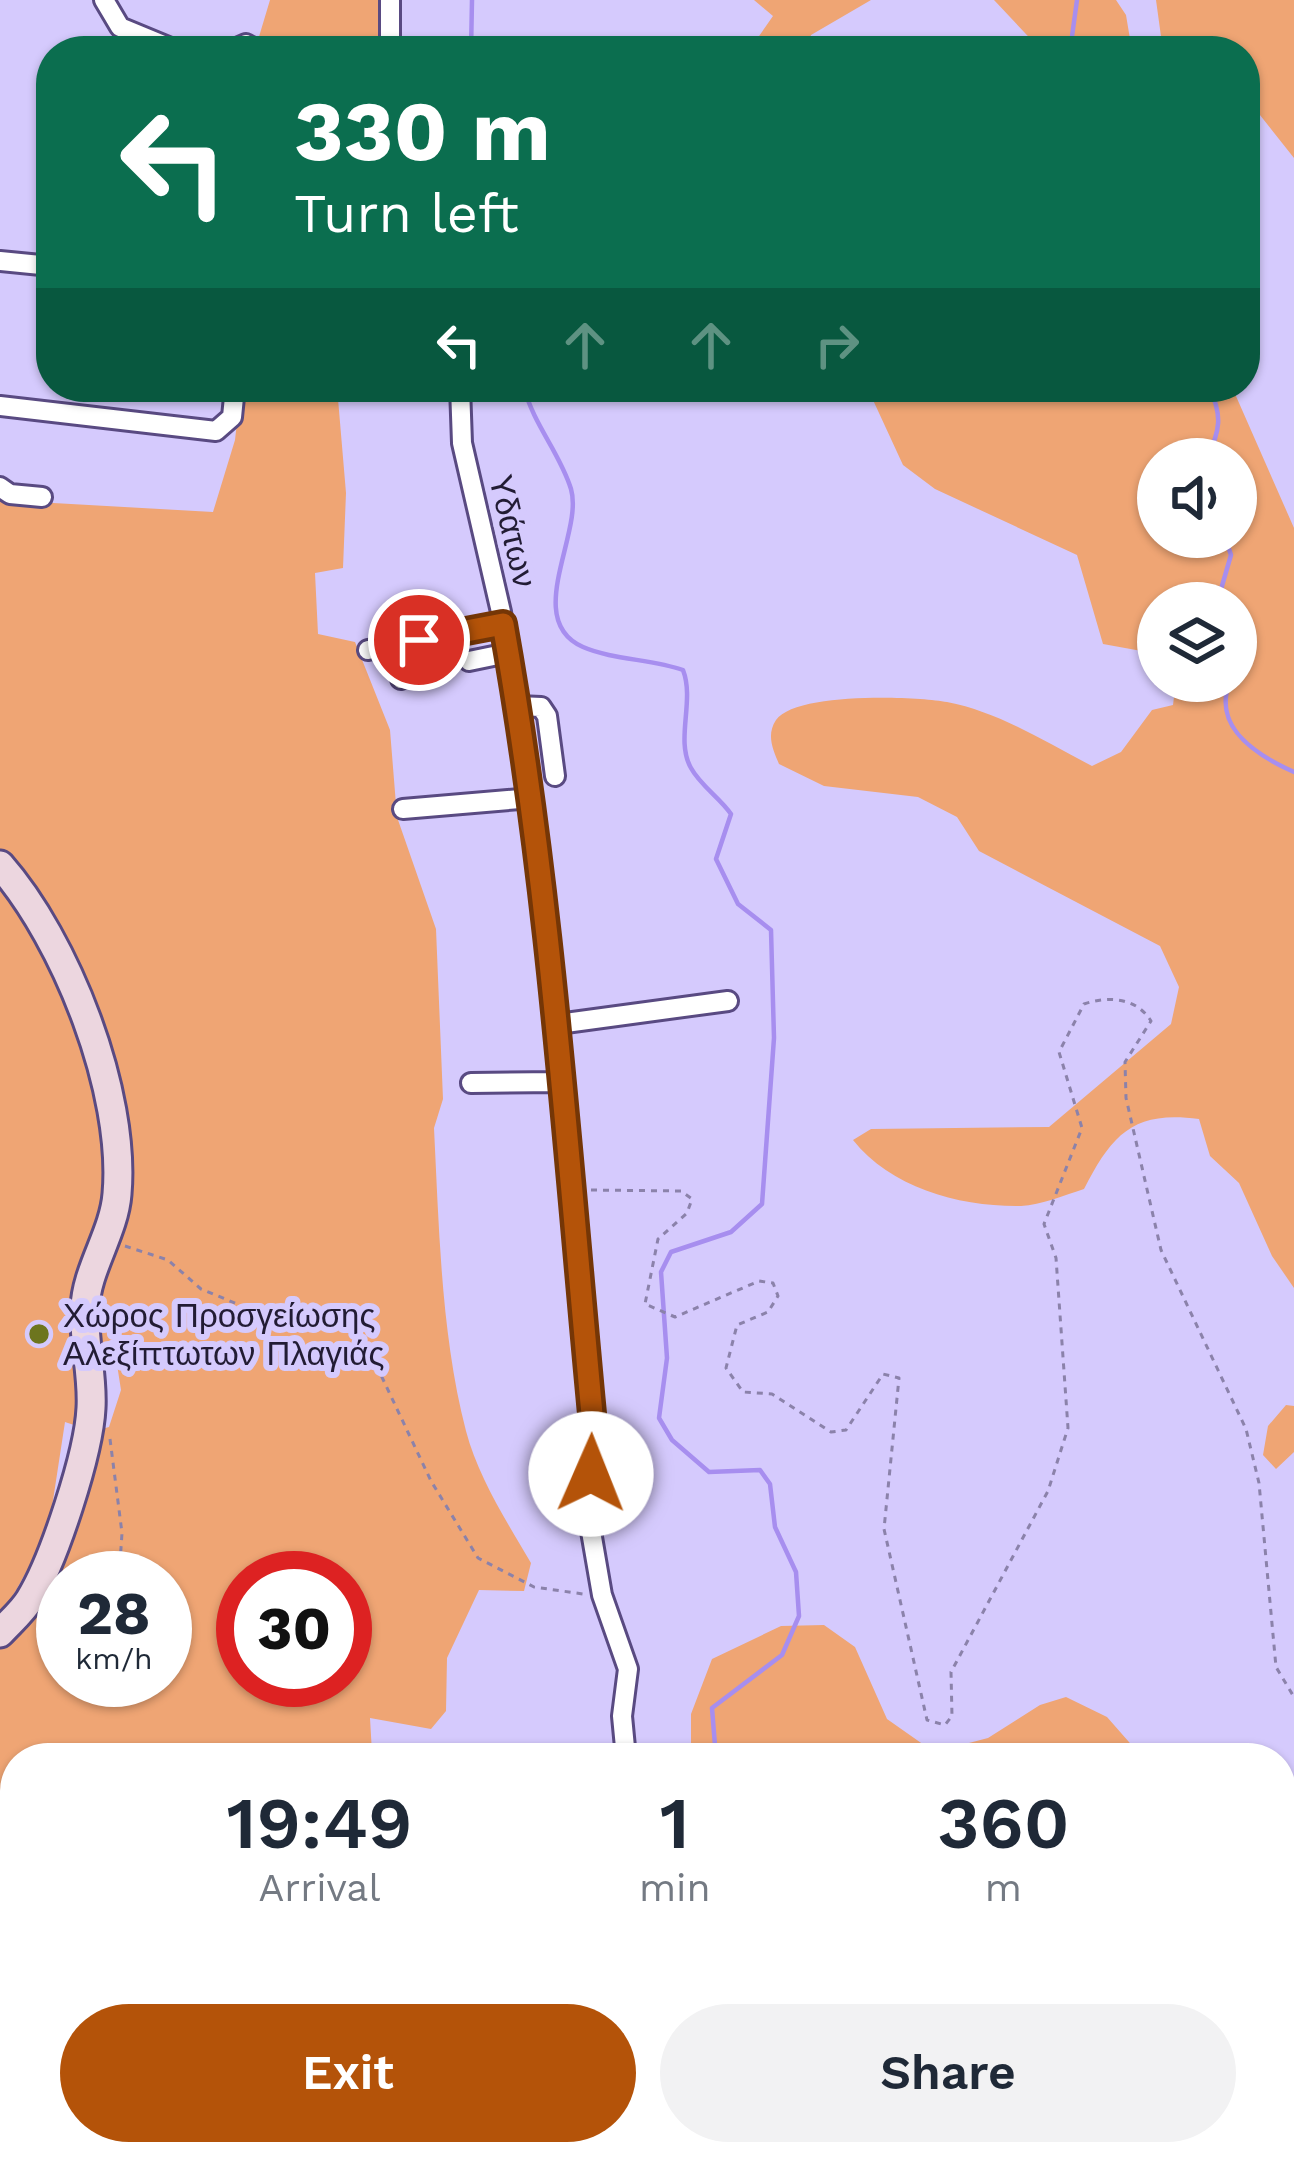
<!DOCTYPE html>
<html lang="en">
<head>
<meta charset="utf-8">
<style>
	body { margin:0; font-family:"Work Sans",sans-serif; background:#f2f2f3; color:#1f2937; height:100vh; display:flex; flex-direction:column; font-size:45px; white-space:nowrap }
	* { box-sizing:border-box; margin:0 }
	p { font-size:39px; color:#747a83 }
	.icon { flex:none; width:66px; height:66px; fill:none; stroke:currentColor; stroke-width:2; stroke-linecap:round; stroke-linejoin:round }
	.map { position:relative; flex:1; overflow:hidden }
	.drawer { position:absolute; left:0px; top:1743px; width:1296px; height:423px; display:flex; flex-direction:column; background:#fff; border-radius:48px 48px 0 0; box-shadow:0 3px 9px #0004 }
	.drawer>* { flex:none }
	.banner { position:absolute; left:36px; top:36px; width:1224px; height:366px; border-radius:48px; box-shadow:0 3px 9px #0004; background:#0b6e4f; color:#fff; overflow:hidden }
	.controls { position:absolute; left:1137px; top:438px; display:grid; gap:24px }
	.controls a { display:grid; place-items:center; width:120px; height:120px; border-radius:50%; background:#fff; box-shadow:0 3px 9px #0004; font-size:60px }
	.speed { position:absolute; left:36px; top:1551px; display:flex; gap:24px; font-size:60px; font-weight:700; text-align:center }
	.speed>* { display:grid; place-content:center; width:156px; height:156px; border-radius:50%; background:#fff; box-shadow:0 3px 9px #0004; line-height:1 }
	.speed small { font-size:30px; font-weight:400 }
	.speed .limit { border:18px solid #d22; background:#fff; color:#111 }
	.pin { position:absolute; display:grid; place-items:center; width:102px; height:102px; color:#fff; margin:-51px; border:6px solid #fff; border-radius:50%; box-shadow:0 3px 12px #0007 }
	.me { position:absolute; width:132px; margin:-66px; rotate:1deg; stroke-linejoin:round; filter:drop-shadow(0 0 9px #0008) }
	.turn { display:flex; align-items:center; gap:42px; height:252px; padding:0 60px; font-size:54px }
	.turn .icon { width:156px; height:156px; stroke-width:2.5 }
	.turn b { display:block; font-size:84px; line-height:102px }
	.lanes { display:flex; align-items:center; height:114px; padding:0 60px; background:#0003; justify-content:center; gap:60px; direction:ltr }
	.lanes .off { opacity:.35 }
	.eta { display:flex; justify-content:space-evenly; align-items:center; height:204px; text-align:center }
	.eta b { font-size:72px; font-weight:600; line-height:84px }
	.button { display:flex; gap:24px; margin-top:auto; padding:24px 60px }
	.button a { flex:1; height:138px; border-radius:72px; background:#b45309; color:#fff; font-size:48px; font-weight:600; line-height:138px; text-align:center }
	.button a+a { background:#f2f2f3; color:#1f2937 }
	.map>svg:first-child { display:block }
	.green { fill:#efa574; fill-rule:evenodd }
	.lines { fill:none; stroke-linecap:round; stroke-linejoin:round }
	.stream { stroke:#a78eef; stroke-width:4.5 }
	.street-casing { stroke:#594a82; stroke-width:24 }
	.secondary-casing { stroke:#594a82; stroke-width:33 }
	.path { stroke:#8b82aa; stroke-width:3; stroke-dasharray:6 6; stroke-linecap:butt }
	.street { stroke:#fff; stroke-width:18 }
	.secondary { stroke:#ecd6df; stroke-width:27 }
	.route-casing { stroke:#753606; stroke-width:30 }
	.route { stroke:#b45309; stroke-width:21 }
	.poi-dot { fill:#6d751e; stroke:#d5cafd; stroke-width:4.5 }
	.labels { text-anchor:middle; dominant-baseline:central; stroke-width:12; stroke-linejoin:round; paint-order:stroke }
	.street-label { font-size:33px; fill:#221c34; stroke:#d5cafd }
	.poi-label { font-size:33px; fill:#221c34; stroke:#d5cafd; text-anchor:start }
</style>
</head>
<body>
<div class="map">
<svg width="1294" height="2165" viewBox="0 0 1294 2165">
	<rect width="100%" height="100%" fill="#d5cafd"/>
	<path class="green" d="M270,0H380L379,51H267L258,40Z
		M754,0H871L811,35L806,51H759L757,39L773,16Z
		M994,0H1116L1126,15L1132,51H1042Z
		M1156,0H1294V158L1245,96V51H1163Z
		M241,387H337L346,493L343,568L315,573L318,634L355,642L390,730L397,817L436,929L443,1099L434,1128C439,1227 441,1335 466,1431C478,1477 507,1522 531,1563L524,1591L479,1590L447,1658L446,1711L431,1729L370,1718L372,1753L367,1758H15V2151H335L340,2165H0V1645L98,1430L109,1427L121,1390L113,1339L95,1347L93,1317L125,1142L11,862L0,850V500L213,512L235,440ZM63,1578H165V1680H63ZM243,1578H345V1680H243Z
		M867,387H1098L1108,400L1147,387H1232L1294,528V1288L1272,1256L1239,1183L1210,1156L1199,1119C1134,1110 1112,1134 1084,1189C1065,1195 1041,1205 1021,1206C960,1207 891,1188 853,1140L871,1129L1049,1127L1171,1024L1179,987L1160,946L979,851L957,817L918,797L824,786L779,764C773,750 766,735 776,720C795,692 915,696 947,702C999,712 1046,742 1092,766L1121,752L1152,710L1173,705L1176,681H1236V603H1158V654L1103,644L1077,555L935,489L903,465ZM1158,459H1236V537H1158Z
		M0,878L63,991L98,1089L109,1174L81,1417L74,1425L65,1422L48,1533L0,1619Z
		M1286,1405L1294,1406V1452L1276,1469L1263,1455L1268,1426Z
		M824,1625L855,1647L887,1719L924,1745L946,1749L988,1738L1040,1705L1066,1697L1107,1717L1143,1758H691V1714L712,1659L781,1626Z
		M699,2151H1031V2165H680Z"/>
	<g class="lines">
		<path class="stream" d="M471,51L472,0
			M1070,51L1077,0
			M524,387C533,424 560,453 571,489C584,533 522,620 583,647C613,660 652,659 683,670C695,701 675,740 691,768C700,785 720,798 731,814L716,859L738,904L771,930L774,1038L762,1204L731,1232L671,1252L661,1272L667,1358L659,1418L672,1440L709,1472L760,1470L770,1484L775,1527L796,1572L799,1616L782,1655L712,1708L716,1758
			M1207,459C1220,430 1223,416 1209,387
			M1217,603L1231,555L1225,537
			M1236,649V670
			M1230,681C1211,728 1258,756 1294,772
			M649,2165L664,2151"/>
		<defs>
			<path id="street" d="M104,0L120,27L178,51
				M230,51L246,44L258,51
				M390,51V0
				M0,261L51,266
				M460,387L462,443L501,612L532,798L594,1435L588,1514L602,1595L628,1669L622,1716L626,1758
				M0,406L216,431L232,417L235,387
				M0,487L10,494L42,497
				M419,641L423,665
				M394,645L401,679
				M368,650L503,624
				M469,661L508,653
				M518,706L541,707L547,716L555,776
				M403,809L532,798
				M558,1024L728,1001
				M471,1083L559,1082"/>
			<path id="secondary" d="M0,865C66,940 126,1092 117,1194C114,1233 86,1270 85,1308C83,1341 93,1374 91,1408C89,1453 54,1560 30,1599C23,1611 10,1622 0,1633"/>
		</defs>
		<use href="#street" class="street-casing"/>
		<use href="#secondary" class="secondary-casing"/>
		<path class="path" d="M591,1190L681,1191L692,1199L687,1213L658,1239L645,1304L675,1317L759,1281L773,1283L778,1296L768,1312L737,1325L726,1368L743,1392L772,1394L831,1432L846,1430L883,1374L899,1378L884,1529L927,1720L945,1725L952,1716L951,1672L1048,1491L1068,1428L1056,1258L1044,1224L1082,1128L1059,1052L1084,1004C1108,996 1136,997 1151,1021L1125,1062L1126,1098L1161,1250L1246,1429L1259,1483L1276,1667L1294,1697
			M125,1246L168,1260L201,1289L247,1308L346,1328L380,1373L431,1481L478,1558L534,1587L583,1594
			M110,1439L122,1533L119,1578
			M0,2013L15,2023
			M4,2165L15,2077"/>
		<use href="#street" class="street"/>
		<use href="#secondary" class="secondary"/>
	</g>
	<g class="lines">
		<defs>
			<path id="route" d="M419,640L503,624C551,892 568,1164 594,1435L591,1474"/>
		</defs>
		<use href="#route" class="route-casing"/>
		<use href="#route" class="route"/>
	</g>
	<circle class="poi-dot" cx="39" cy="1334" r="12"/>
	<g class="labels">
		<g class="street-label">
			<text transform="translate(513 531) rotate(77)">Υδάτων</text>
		</g>
		<g class="poi-label">
			<text x="63" y="1315">Χώρος Προσγείωσης<tspan x="63" dy="38">Αλεξίπτωτων Πλαγιάς</tspan></text>
		</g>
	</g>
</svg>
<div class="controls">
<a><svg class="icon" aria-label="sound" viewBox="0 0 24 24"><path d="M4 9h4l5-4v14l-5-4H4zM17 9q2 3 0 6"/></svg></a>
<a><svg class="icon" aria-label="layers" viewBox="0 0 24 24"><path d="M12 4l9 5-9 5-9-5zM3 14l9 5 9-5"/></svg></a>
</div>
<div class="speed"><div>28<small>km/h</small></div><div class="limit">30</div></div>
<div class="pin" style="left:419px;top:640px;background:#d93025"><svg class="icon" aria-label="arrive" viewBox="0 0 24 24"><path d="M6 21V4h12l-3 4 3 4H6"/></svg></div>
<svg class="me" style="left:591px;top:1474px" viewBox="-20 -20 40 40"><circle r="19" fill="#fff"/><path d="M0-13L10 11 0 6-10 11z" fill="#b45309"/></svg>
<div class="banner">
<div class="turn"><svg class="icon" aria-label="left" viewBox="0 0 24 24"><path d="M17 20v-9H6M10 6l-5 5 5 5"/></svg><div><b>330 m</b>Turn left</div></div>
<div class="lanes"><svg class="icon" aria-label="left" viewBox="0 0 24 24"><path d="M17 20v-9H6M10 6l-5 5 5 5"/></svg><svg class="icon off" aria-label="ahead" viewBox="0 0 24 24"><path d="M12 20V5M6 11l6-6 6 6"/></svg><svg class="icon off" aria-label="ahead" viewBox="0 0 24 24"><path d="M12 20V5M6 11l6-6 6 6"/></svg><svg class="icon off" aria-label="right" viewBox="0 0 24 24"><path d="M7 20v-9h11M14 6l5 5-5 5"/></svg></div>
</div>
<section class="drawer">
<div class="eta">
<div><b>19:49</b><p>Arrival</p></div>
<div><b>1</b><p>min</p></div>
<div><b>360</b><p>m</p></div>
</div>
<div class="button"><a>Exit</a><a>Share</a></div>
</section>
</div>
</body>
</html>
